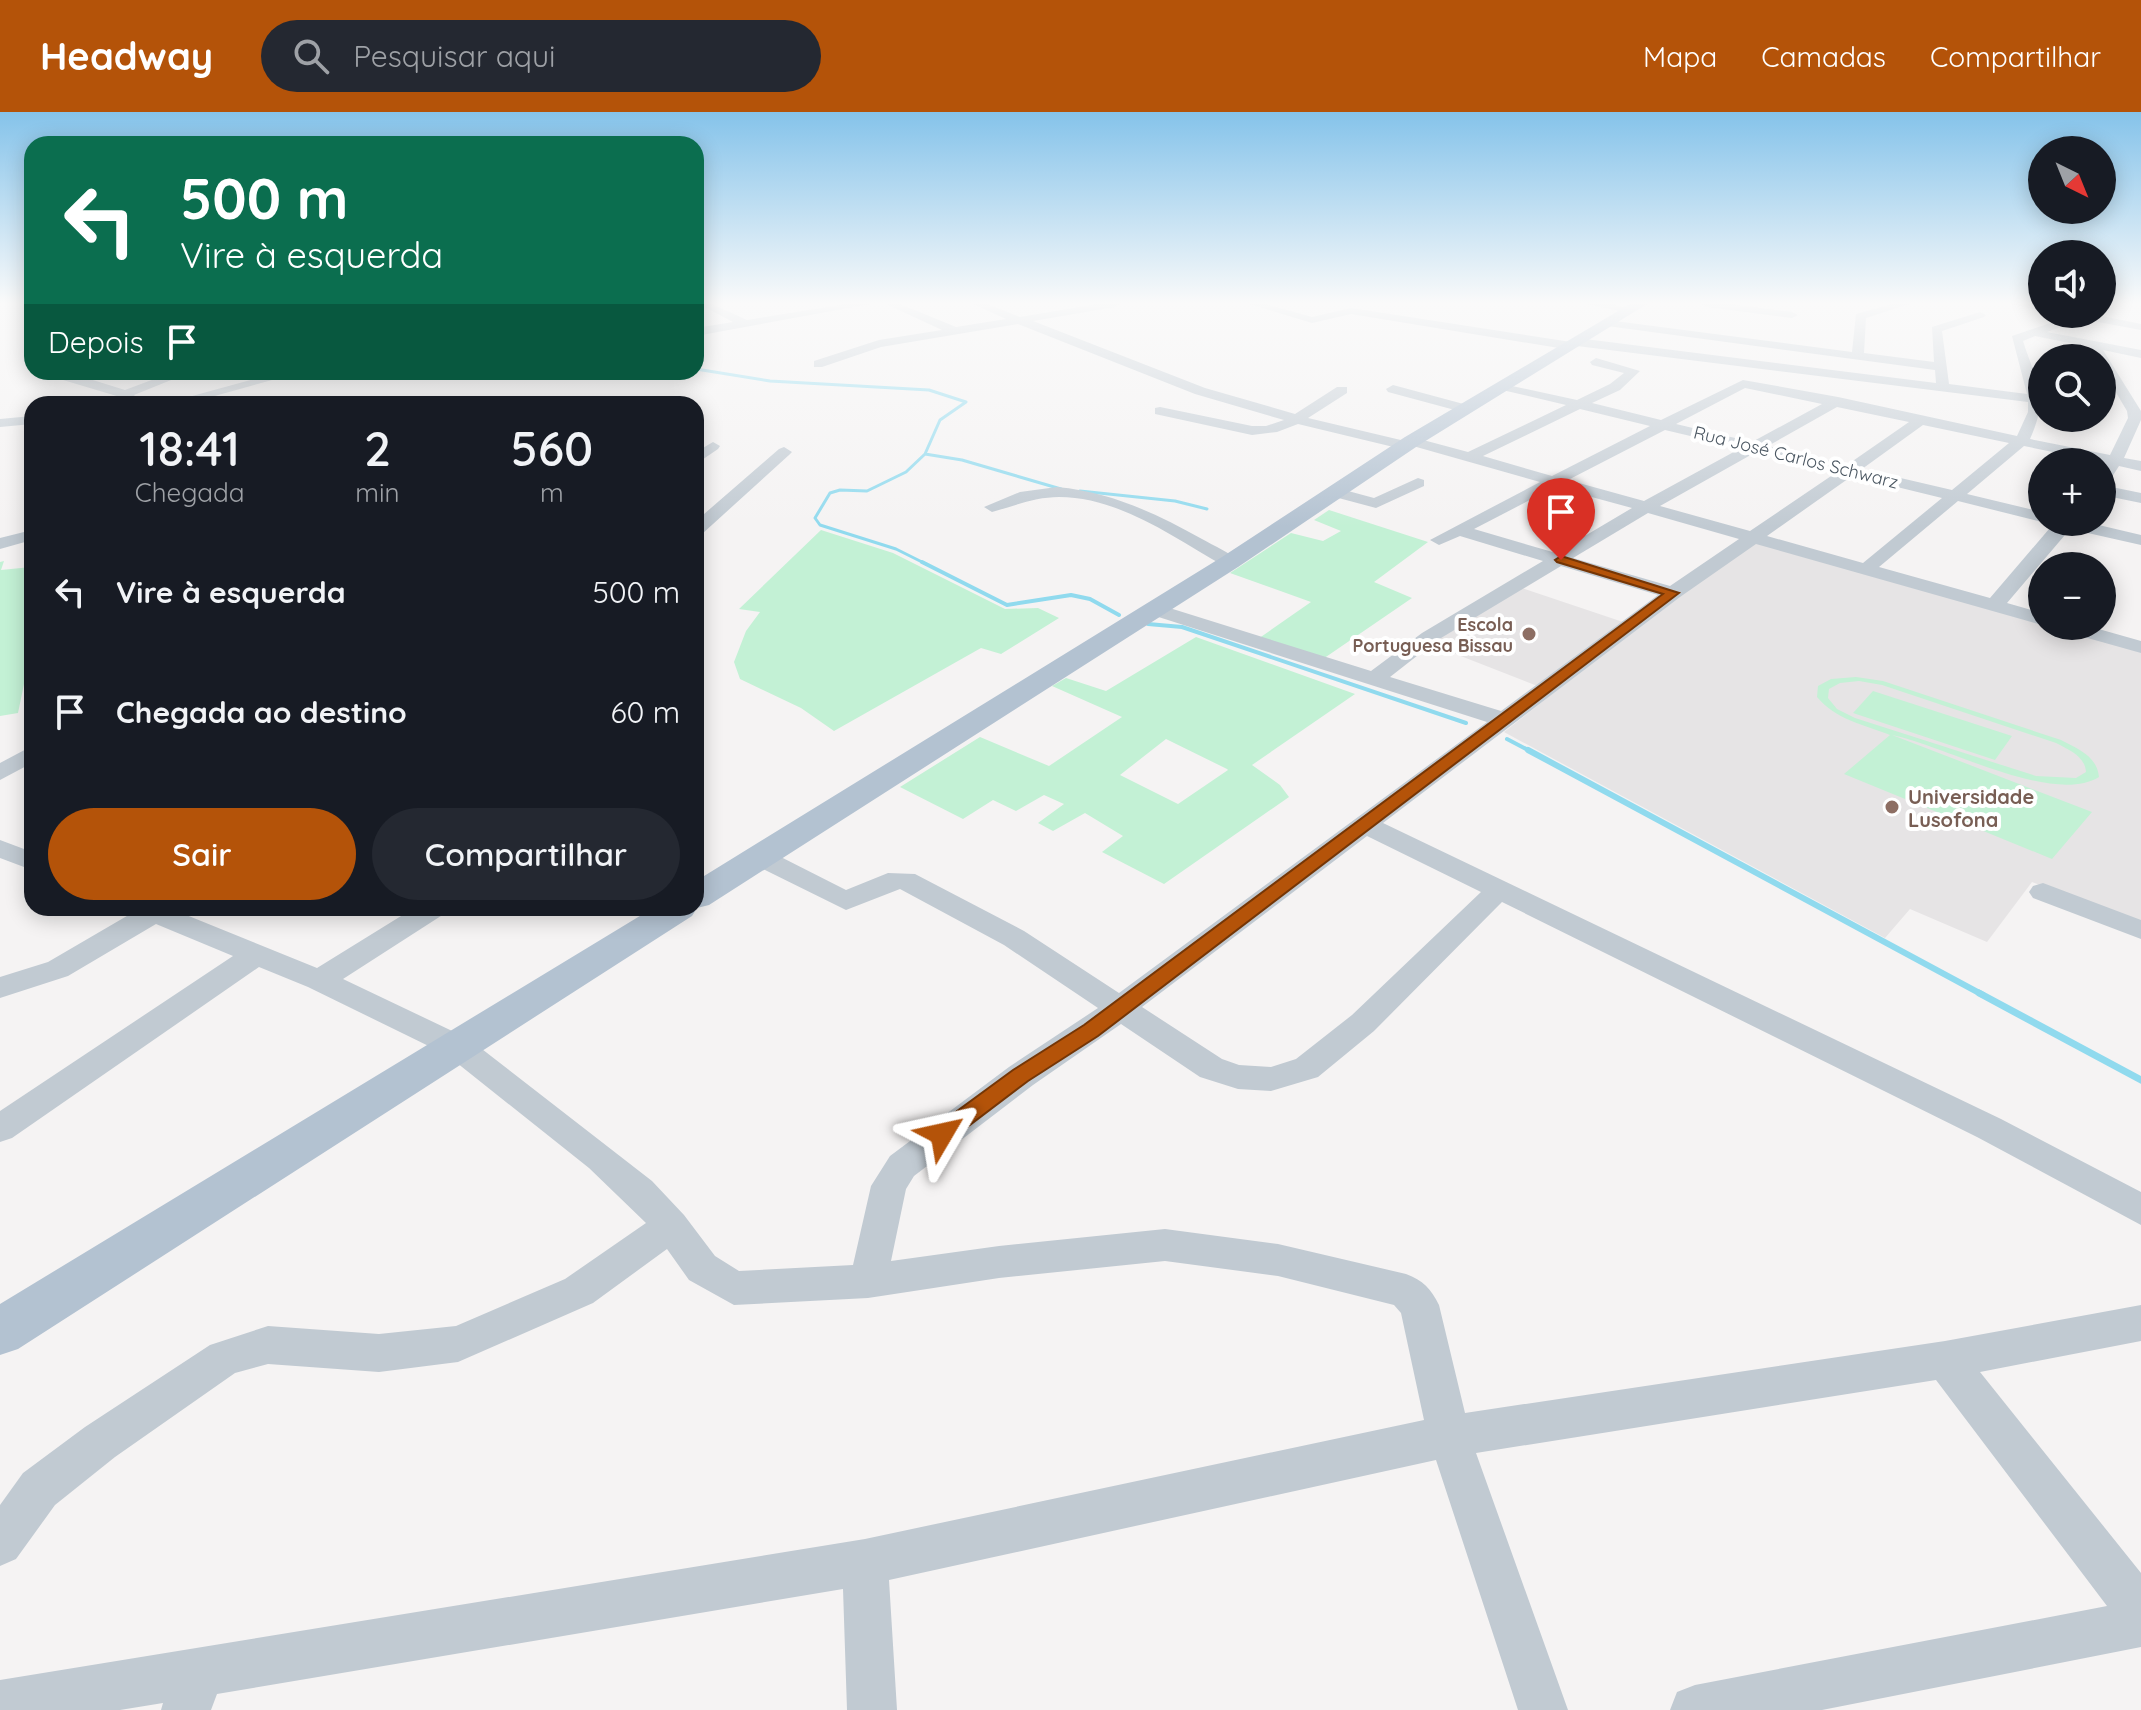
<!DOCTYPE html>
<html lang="pt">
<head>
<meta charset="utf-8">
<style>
	body { margin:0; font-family:Quicksand,sans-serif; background:#242831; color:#f1f3f6; height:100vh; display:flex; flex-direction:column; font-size:30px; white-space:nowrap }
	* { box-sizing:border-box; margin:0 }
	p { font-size:26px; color:#9ea1a6 }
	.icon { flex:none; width:44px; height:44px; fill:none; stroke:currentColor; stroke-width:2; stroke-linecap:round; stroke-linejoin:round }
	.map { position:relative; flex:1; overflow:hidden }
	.side { position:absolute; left:24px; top:284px; width:680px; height:520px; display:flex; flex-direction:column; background:#171b24; border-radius:24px; box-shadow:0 4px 20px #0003 }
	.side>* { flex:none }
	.guide { position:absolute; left:24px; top:24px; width:680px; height:244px; border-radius:24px; box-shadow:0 4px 20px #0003; background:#0b6e4f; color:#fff; overflow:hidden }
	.needle { width:52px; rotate:137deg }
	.tools { position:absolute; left:2028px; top:24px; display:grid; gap:16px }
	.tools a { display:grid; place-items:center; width:88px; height:88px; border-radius:50%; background:#171b24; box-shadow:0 4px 20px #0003; font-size:40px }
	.pin { position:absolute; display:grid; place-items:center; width:68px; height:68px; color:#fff; margin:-82px -34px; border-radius:50% 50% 50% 0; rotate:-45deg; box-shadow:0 0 8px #0007 }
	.pin .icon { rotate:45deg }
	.me { position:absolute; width:88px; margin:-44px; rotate:54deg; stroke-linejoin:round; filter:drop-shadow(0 0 6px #0008) }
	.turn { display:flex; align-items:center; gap:28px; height:168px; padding:0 24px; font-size:36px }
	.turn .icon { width:104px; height:104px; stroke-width:2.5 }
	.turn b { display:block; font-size:56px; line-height:68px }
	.then { display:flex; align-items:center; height:76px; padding:0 24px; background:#0003; gap:16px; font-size:30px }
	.eta { display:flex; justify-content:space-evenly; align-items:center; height:136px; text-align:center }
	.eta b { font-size:48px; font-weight:600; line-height:56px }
	.button { display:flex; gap:16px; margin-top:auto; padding:16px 24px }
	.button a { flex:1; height:92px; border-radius:48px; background:#b45309; color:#fff; font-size:32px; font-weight:600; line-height:92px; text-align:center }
	.button a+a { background:#242831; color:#f1f3f6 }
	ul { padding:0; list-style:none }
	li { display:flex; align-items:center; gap:24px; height:120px; padding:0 24px }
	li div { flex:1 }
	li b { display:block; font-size:30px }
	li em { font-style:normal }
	header { display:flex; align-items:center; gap:48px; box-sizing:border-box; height:112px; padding:0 40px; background:#b45309; color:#fff }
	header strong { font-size:38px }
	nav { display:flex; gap:44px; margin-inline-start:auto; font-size:28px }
	.search { width:560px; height:72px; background:#242831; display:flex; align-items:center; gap:20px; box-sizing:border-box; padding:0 28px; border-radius:44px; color:#9ea1a6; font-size:30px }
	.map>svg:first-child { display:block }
	.education { fill:#e6e4e5 }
	.green { fill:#c3f1d5; fill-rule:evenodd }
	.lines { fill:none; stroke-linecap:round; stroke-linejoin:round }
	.stream-far3 { stroke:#90daee; stroke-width:3 }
	.stream-far2 { stroke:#90daee; stroke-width:4 }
	.stream-far1 { stroke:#90daee; stroke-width:6 }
	.stream { stroke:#90daee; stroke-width:7 }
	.minor { fill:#c1cad2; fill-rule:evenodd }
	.major { fill:#b3c2d1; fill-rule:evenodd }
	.route { fill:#b45309; stroke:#753606; stroke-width:2 }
	.education-dot { fill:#8d6e63; stroke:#fff; stroke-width:3 }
	.labels { text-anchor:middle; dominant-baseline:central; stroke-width:8; stroke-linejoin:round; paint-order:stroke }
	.far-street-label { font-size:18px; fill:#4a5661; stroke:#fff }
	.far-education-label { font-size:18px; font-weight:bold; fill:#785e54; stroke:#fff; text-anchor:end }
	.education-label { font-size:20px; font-weight:bold; fill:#785e54; stroke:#fff; text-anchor:start }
</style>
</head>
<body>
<header>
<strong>Headway</strong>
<div class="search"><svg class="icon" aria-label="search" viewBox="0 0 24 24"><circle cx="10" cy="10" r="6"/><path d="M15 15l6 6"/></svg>Pesquisar aqui</div>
<nav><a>Mapa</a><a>Camadas</a><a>Compartilhar</a></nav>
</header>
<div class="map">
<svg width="2141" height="1598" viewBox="0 0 2141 1598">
	<rect width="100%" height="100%" fill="#f5f3f3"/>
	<path class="education" d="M1756,430L2042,509V514H2059L2141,537V812L2032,770L1987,830L1910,797L1885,826L1504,620L1637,515Z
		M1522,476L1626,511L1540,575L1430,532Z"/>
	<path class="green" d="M1329,398L1428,430L1374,470L1412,486L1320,549L1255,529L1311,490L1230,461L1291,421L1323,429L1341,419L1314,408Z
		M821,418L893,441L1005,497L1038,496L1059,506L1001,542L981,536L834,619L801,596L740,567L734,550L746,519L760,500L739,497Z
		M4,449L1,458L31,455L25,475L32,479V567L24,572L18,601L0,604V450Z
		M1196,525L1355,582L1252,653L1280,673L1289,685L1164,772L1102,740L1123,724L1085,701L1053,719L1038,711L1064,692L1044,683L1016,699L993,688L963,707L900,675L980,625L1049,654L1122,605L1052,574L1066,566L1106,579ZM1166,627L1227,657L1228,658L1178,692L1120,663Z
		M1856,565L1883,569L2061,628C2078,637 2097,644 2099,665C2052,694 1944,633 1892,623L2092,700L2052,747L1844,662L1890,623C1863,612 1836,608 1817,585L1818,574L1831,567ZM1859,569L1882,573L2056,631C2069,638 2085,644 2086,660L2076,666L2036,664L1855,606L1837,597L1828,586L1829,577L1840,571Z
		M1873,579L2012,624L1995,648L1853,601Z"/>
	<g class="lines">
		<path class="stream-far3" d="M696,257L770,269L929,278L966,290L940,308L925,342L906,360L867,379L840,378L830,381L815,406L820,413L896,437L926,452
			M925,342L962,348L1061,377
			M1080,379L1175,389L1207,397"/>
		<path class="stream-far2" d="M922,450L1007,493L1071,483L1090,487L1119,503
			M1148,512L1182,515L1466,611
			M1507,627L1532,640"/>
		<path class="stream-far1" d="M1528,638L1983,883"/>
		<path class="stream" d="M1979,881L2141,968"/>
		<path class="minor" d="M699,192H712L747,208L846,192H870L696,224V216L733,210Z
			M886,192H900L956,215L1006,207L973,192H987L1020,205L1097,192H1120L1115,195L1033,209L1205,276L1295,302L1337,275H1347V281L1308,306L1405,329L1412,325L1468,340L1566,293L1498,277V271L1577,288L1610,272L1624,261L1592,253L1590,250L1596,246L1640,259L1620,278L1592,291L1661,308L1743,268L1838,285L2017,324L2028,300V290L1577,234L1571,238L1351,202L1312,211L1250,192H1266L1312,205L1351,196L1571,230L1577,226L1936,271L1935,258L1607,214L1601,211L1607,208L1852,240L1856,202L1892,192H1909L1866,206L1864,241L1934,250L1932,215L1980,200L1986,203L1984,205L1942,219L1949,272L2027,282L2012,224L2068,205L2065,202H2092L2141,212V218L2082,207L2047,220L2141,238V246L2103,238L2141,299V308L2124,346L2141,349V359L2119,354L2108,371L2102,373V357L2106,351L2024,334L1967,382L2042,400V410L1958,389L1879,455L1990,486L2055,410H2086L2141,423V433L2070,417L2007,491L2042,501V513L1756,432L1680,485L1383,711L2001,1007L2141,1080V1113L1977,1025L1502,790L1374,919L1318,965L1271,979L1238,977L1200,965L1121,912L1033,973L914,1064L906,1077L891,1149L999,1134L1165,1117L1278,1132L1406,1162C1423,1168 1431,1177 1439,1193L1465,1301L1945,1229L2141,1193V1229L1980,1260L2141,1461V1535L1822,1598H1670L1677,1580L1695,1573L2107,1494L1936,1268L1476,1341L1568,1598H1518L1436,1348L889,1468L897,1598H847L843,1477L217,1582L211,1598H161L163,1591L120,1598H0V1568L865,1427L1424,1308L1401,1201L1394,1193L1278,1164L1165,1149L999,1166L868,1186L734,1193L689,1168L667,1137L593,1191L458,1250L379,1260L268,1252L235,1261L115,1345L55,1393L16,1447L0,1454V1393L23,1361L85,1315L210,1233L268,1214L379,1222L456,1214L565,1167L646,1111L589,1056L447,943L308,875L259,855L12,1026L0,1030V999L233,844L156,812L68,864L0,886V865L48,850L132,801L129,796H169L317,856L414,796H448L444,802L343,867L469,927L652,1069L684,1103L715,1144L739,1159L853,1153L871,1074L890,1044L1009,955L1098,896L1004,833L900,777L846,798L751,751L747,745L751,739H769L846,778L888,761L915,762L1024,819L1119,881L1487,610L1146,501L1143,497L1153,491L1160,493L1371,559L1422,521L1543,449L1460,424L1439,433L1430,428L1540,370L1413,334L1406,338L1298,312L1277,320L1252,323L1155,302V296L1160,295L1252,314H1266L1284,308L1195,282L1018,212L881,235L822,255H814V249L879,228L942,218ZM2035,224L2089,235L2096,246H2102V257L2127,299L2128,306L2110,343L2030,327C2050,282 2037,273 2023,229ZM1745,276L1822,292L1752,330L1676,312ZM1837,295L1909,310L1847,353L1768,334ZM1580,297L1650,314L1552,364L1483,344ZM1923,313L2009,331L1952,378L1862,357ZM1665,318L1741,336L1644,389L1568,368ZM1756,340L1837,360L1750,419L1660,394ZM1852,364L1942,386L1863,451L1767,424ZM1555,375L1632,396L1556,441L1474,417ZM1648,401L1739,427L1670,474L1573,446ZM1561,454L1658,483L1501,599L1390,565L1436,529ZM1367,724L1481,780L1352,903L1296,947L1271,955L1239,953L1222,947L1142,895Z
			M1586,192H1611L1635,198L1629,201Z
			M1702,192H1731L1792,200L1798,203L1792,206L1707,195Z
			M2011,192L2042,193V199Z
			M68,260H84L80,264L125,278L173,260H191L134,283L143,292H128L120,285L63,268L61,265Z
			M280,260H301L186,292H163Z
			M1393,273L1471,294L1473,297L1466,301L1388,280L1386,277Z
			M629,285L636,289L634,292H615Z
			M32,304V312L0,315V307Z
			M713,330L720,334L718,337L696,352V340Z
			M784,335L792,340L789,343L702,422L696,423V409L779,337Z
			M1418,366L1424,368V374L1376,396L1331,384L1329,381L1337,376L1374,386Z
			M2102,373L2141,381V391L2102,383Z
			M1057,375C1111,380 1155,401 1202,427C1214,434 1230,440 1239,450L1236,454H1224C1173,425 1119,385 1059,385C1035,385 1014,394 992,400L984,395L1020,380Z
			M32,418V428L0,437V426Z
			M2056,514H2088L2141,529V541L2059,518Z
			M32,634V651L0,668V651Z
			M0,728L32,740V758L0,746Z
			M2043,771L2141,808V827L2033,786L2029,780L2033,774Z"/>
		<path class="major" d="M1630,192H1647L1419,333L1238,455L709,793L697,796L692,804L18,1237L0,1243V1192L653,796H696V769L1222,445L1405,325Z"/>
	</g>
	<linearGradient id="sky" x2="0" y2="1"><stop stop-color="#85c3ea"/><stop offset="0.46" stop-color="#fafafa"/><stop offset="1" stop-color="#fafafa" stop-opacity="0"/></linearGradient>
	<rect width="2141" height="415" fill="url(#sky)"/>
	<path class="route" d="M1561,444L1679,481L1098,924L1028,969L950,1028L942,1031L934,1028L931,1022L934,1016L1013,958L1084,913L1663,482L1557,450L1555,448Z"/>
	<g class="education-dot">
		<circle cx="1529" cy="522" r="8"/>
		<circle cx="1892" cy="695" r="8"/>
	</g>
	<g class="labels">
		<g class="far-street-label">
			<text transform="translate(1796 345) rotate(14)">Rua José Carlos Schwarz</text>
		</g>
		<g class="far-education-label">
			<text x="1513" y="512">Escola<tspan x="1513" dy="21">Portuguesa Bissau</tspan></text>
		</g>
		<g class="education-label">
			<text x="1908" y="684">Universidade<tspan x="1908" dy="23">Lusofona</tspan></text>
		</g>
	</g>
</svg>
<div class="tools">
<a><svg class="needle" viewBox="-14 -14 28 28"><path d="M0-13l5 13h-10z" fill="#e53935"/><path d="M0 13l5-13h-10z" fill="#9ea1a6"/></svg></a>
<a><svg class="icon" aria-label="sound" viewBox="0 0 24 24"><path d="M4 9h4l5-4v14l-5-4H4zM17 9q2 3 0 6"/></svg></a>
<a><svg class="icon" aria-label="search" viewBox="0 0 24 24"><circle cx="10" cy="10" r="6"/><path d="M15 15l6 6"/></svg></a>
<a>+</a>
<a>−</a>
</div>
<div class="pin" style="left:1561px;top:448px;background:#d93025"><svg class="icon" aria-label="arrive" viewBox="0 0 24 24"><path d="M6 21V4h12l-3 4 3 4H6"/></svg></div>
<svg class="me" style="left:942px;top:1022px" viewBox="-20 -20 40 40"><path d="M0-17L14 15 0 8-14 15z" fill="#b45309" stroke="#fff" stroke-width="4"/></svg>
<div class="guide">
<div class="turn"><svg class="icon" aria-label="left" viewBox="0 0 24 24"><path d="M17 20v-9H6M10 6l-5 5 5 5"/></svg><div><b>500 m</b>Vire à esquerda</div></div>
<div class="then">Depois<svg class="icon" aria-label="arrive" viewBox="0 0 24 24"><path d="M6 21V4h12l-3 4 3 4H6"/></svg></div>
</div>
<section class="side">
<div class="eta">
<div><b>18:41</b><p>Chegada</p></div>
<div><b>2</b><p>min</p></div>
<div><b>560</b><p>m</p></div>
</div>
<ul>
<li><svg class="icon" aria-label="left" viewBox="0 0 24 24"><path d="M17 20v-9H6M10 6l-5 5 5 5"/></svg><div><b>Vire à esquerda</b></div><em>500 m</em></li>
<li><svg class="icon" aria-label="arrive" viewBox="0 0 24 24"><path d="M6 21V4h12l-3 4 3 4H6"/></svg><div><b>Chegada ao destino</b></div><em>60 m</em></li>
</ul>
<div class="button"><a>Sair</a><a>Compartilhar</a></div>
</section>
</div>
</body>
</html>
